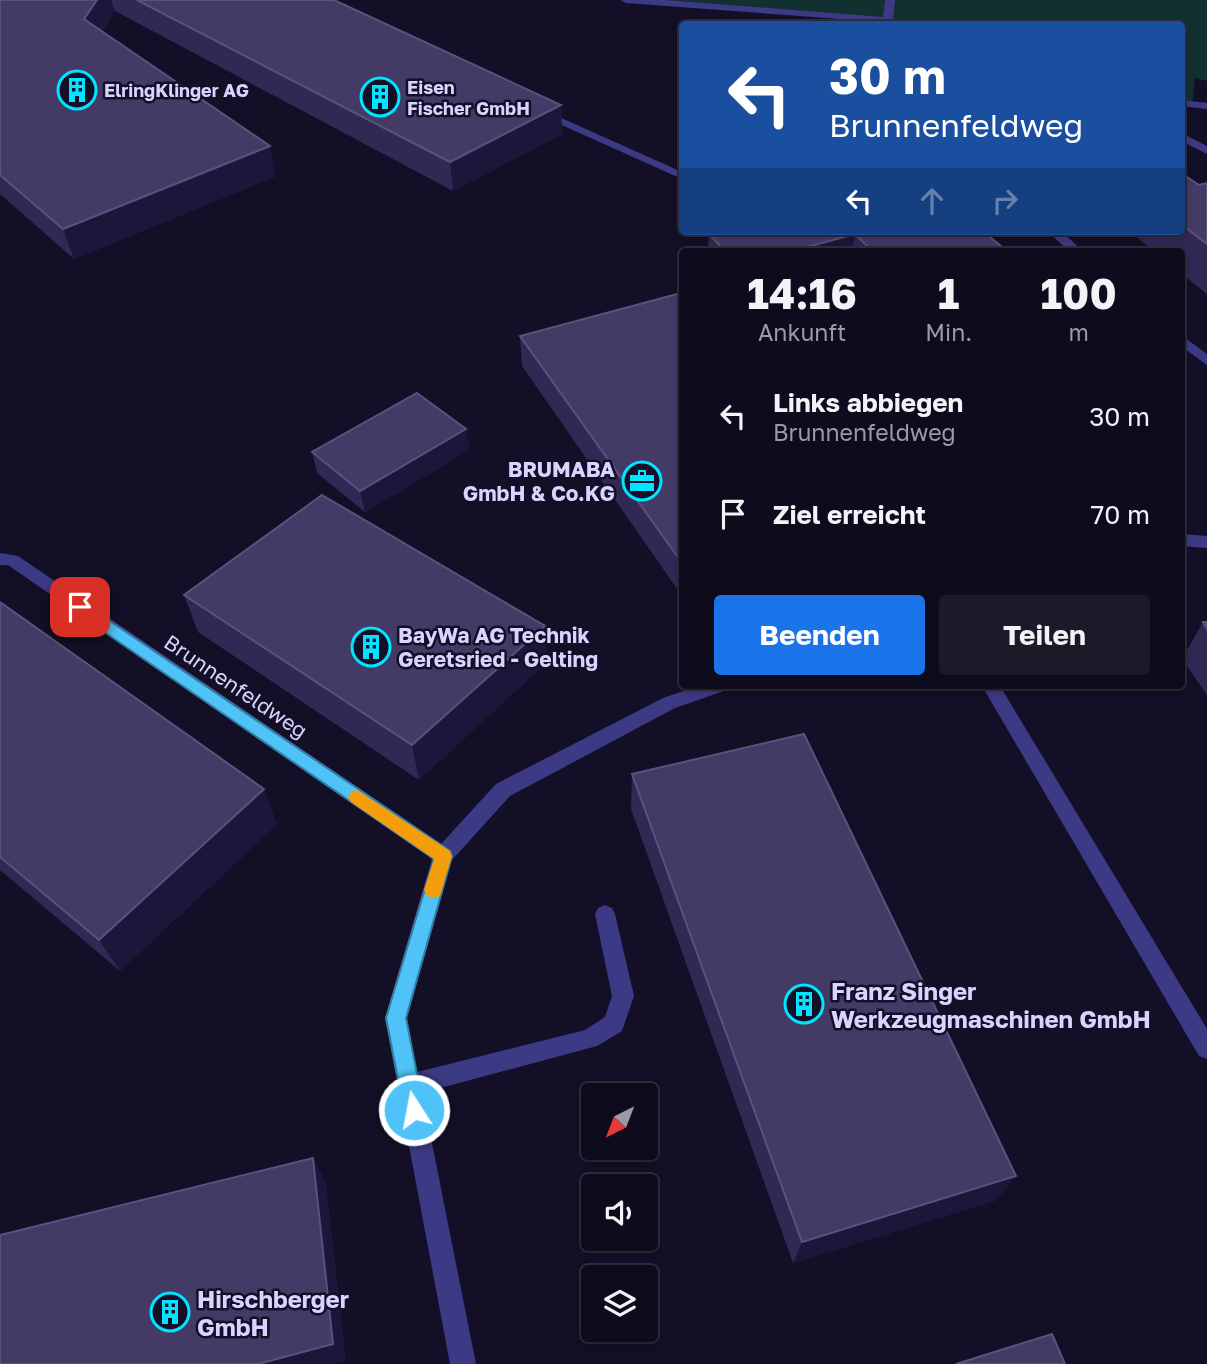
<!DOCTYPE html>
<html lang="de">
<head>
<meta charset="utf-8">
<style>
	body { margin:0; font-family:"Golos Text",sans-serif; background:#1c1929; color:#f1f3f6; height:100vh; display:flex; flex-direction:column; font-size:26px; white-space:nowrap }
	* { box-sizing:border-box; margin:0 }
	p { font-size:23px; color:#9b9ba3 }
	.icon { flex:none; width:38px; height:38px; fill:none; stroke:currentColor; stroke-width:2; stroke-linecap:round; stroke-linejoin:round }
	.map { position:relative; flex:1; overflow:hidden }
	.panel { position:absolute; left:679px; top:248px; width:506px; height:441px; display:flex; flex-direction:column; background:#0e0b1c; border-radius:7px; box-shadow:0 4px 10px #0003,0 0 0 2px #2e2b3b }
	.panel>* { flex:none }
	.top-card { position:absolute; left:679px; top:21px; width:506px; height:214px; border-radius:7px; box-shadow:0 4px 10px #0003,0 0 0 2px #2e2b3b; background:#1a4fa0; color:#fff; overflow:hidden }
	.needle { width:46px; rotate:222deg }
	.controls { position:absolute; left:581px; top:1083px; display:grid; gap:14px }
	.controls a { display:grid; place-items:center; width:77px; height:77px; border-radius:7px; background:#0e0b1c; box-shadow:0 4px 10px #0003,0 0 0 2px #2e2b3b; font-size:35px }
	.pin { position:absolute; display:grid; place-items:center; width:60px; height:60px; color:#fff; margin:-30px; border-radius:14px; box-shadow:0 4px 10px #0006 }
	.me { position:absolute; width:77px; margin:-38px; rotate:349deg; stroke-linejoin:round; filter:drop-shadow(0 0 5px #0008) }
	.turn { display:flex; align-items:center; gap:24px; height:147px; padding:0 35px; font-size:32px }
	.turn .icon { width:91px; height:91px; stroke-width:2.5 }
	.turn b { display:block; font-size:49px; line-height:60px }
	.lanes { display:flex; align-items:center; height:66px; padding:0 35px; background:#0003; justify-content:center; gap:35px; direction:ltr }
	.lanes .off { opacity:.35 }
	.eta { display:flex; justify-content:space-evenly; align-items:center; height:119px; text-align:center }
	.eta b { font-size:42px; font-weight:700; line-height:49px }
	.primary-button { display:flex; gap:14px; margin-top:auto; padding:14px 35px }
	.primary-button a { flex:1; height:80px; border-radius:7px; background:#1a73e8; color:#fff; font-size:28px; font-weight:700; line-height:80px; text-align:center }
	.primary-button a+a { background:#1c1929; color:#f1f3f6 }
	ul { padding:0; list-style:none }
	li { display:flex; align-items:center; gap:21px; height:98px; padding:0 35px }
	li div { flex:1 }
	li b { display:block; font-size:26px }
	li em { font-style:normal }
	.map>svg:first-child { display:block }
	.green { fill:#12302f }
	.lines { fill:none; stroke-linecap:round; stroke-linejoin:round }
	.minor { fill:#3d3a85; fill-rule:evenodd }
	.wall { fill:#312854 }
	.shaded-wall { fill:#1d163a }
	.building { fill:#433a66; stroke:#5a527e; stroke-width:2 }
	.route { fill:#4fc3f7; stroke:#337fa1; stroke-width:2 }
	.slow { fill:#f59e0b }
	.labels { text-anchor:middle; dominant-baseline:central; stroke-width:5; stroke-linejoin:round; paint-order:stroke }
	.far-poi-label { font-size:18px; font-weight:bold; fill:#d9d4ff; stroke:#130f26; text-anchor:start }
	.poi-label { font-size:21px; font-weight:bold; fill:#d9d4ff; stroke:#130f26; text-anchor:end }
	.street-label { font-size:21px; fill:#d9d4ff; stroke:#130f26 }
	.near-poi-label { font-size:24px; font-weight:bold; fill:#d9d4ff; stroke:#130f26; text-anchor:start }
</style>
</head>
<body>
<div class="map">
<svg width="1207" height="1364" viewBox="0 0 1207 1364">
	<rect width="100%" height="100%" fill="#130f26"/>
	<path class="green" d="M626,0H1207V81L1195,78L1192,105L1181,101V24H909L888,20Z"/>
	<g class="lines">
		<path class="minor" d="M621,0H665L883,17L885,0H895L893,18L907,24L626,3Z
			M1181,100L1207,103V109L1181,106Z
			M539,108L682,172V179L535,113L533,111Z
			M1181,133L1207,146V154L1181,141Z
			M1047,231H1061L1084,252H1070Z
			M1181,335L1207,354V365L1181,346Z
			M1181,534L1207,536V548L1181,546Z
			M0,553L18,556L441,844L496,784L663,698L698,686H727L724,691L675,708L510,796L452,860L407,1018L417,1072L585,1030L605,1017L612,996L595,914L598,908L605,905L612,908L615,914L634,996L622,1031L597,1046L422,1093L476,1364H450L385,1018L432,859L8,565H0Z
			M982,686H1000L1207,1029V1059L1199,1056Z"/>
	</g>
	<path class="wall" d="M0,0H334L561,105L562,134L453,191L115,11L102,32L276,176L74,259L0,194Z
		M1181,173L1199,185L1207,183V294L1181,273V252H1155L1129,231H1181Z
		M983,231L1008,252H708L709,234Z
		M682,296V596L522,366L520,336Z
		M466,429L469,450L365,512L317,473L312,452Z
		M184,595L547,662L419,780L198,632Z
		M0,602L277,824L120,971L0,870Z
		M1203,622H1207V695L1182,659Z
		M632,774L997,1200L793,1263L631,809Z"/>
	<path class="shaded-wall" d="M97,0H111L115,11L93,47L84,19Z
		M561,105L562,134L453,191L450,162Z
		M270,146L276,176L74,259L63,229Z
		M855,234L852,252H789Z
		M466,429L469,450L365,512L360,491Z
		M545,626L547,662L419,780L412,745Z
		M264,789L277,824L120,971L99,940Z
		M313,1158L326,1182L346,1361L334,1364H258Z
		M1016,1176L997,1200L793,1263L802,1242Z"/>
	<path class="building" d="M0,0H97L84,19L270,146L63,229L0,175Z
		M137,0H334L561,105L450,162Z
		M1181,173L1199,185L1207,183V244L1181,224Z
		M721,231H983L1008,252H873L855,234L789,252H726L709,234Z
		M681,293L682,296V563L520,336Z
		M417,393L466,429L360,491L312,452Z
		M322,495L545,626L412,745L184,595Z
		M0,602L264,789L99,940L0,857Z
		M1203,622H1207V629Z
		M804,734L1016,1176L802,1242L632,774Z
		M313,1158L333,1344L258,1364H0V1235Z
		M1052,1334L1065,1364H956Z"/>
	<path class="route" d="M80,601L450,851L452,856L406,1018L424,1110L421,1118L414,1120L407,1118L404,1110L386,1018L434,859L74,611L72,607L74,603Z"/>
	<path class="slow" d="M357,790L450,851L452,856L440,896L433,898L427,896L424,890L434,859L351,802L348,797L351,792Z"/>
	<defs>
		<symbol id="building-ring" viewBox="-11 -11 22 22"><circle r="9.5" fill="#130f26" stroke="#00e5ff" stroke-width="1.5"/><path d="M-4-6H4V6H1V3H-1V6H-4ZM-2.5-4.3h1.7v1.8h-1.7ZM.8-4.3h1.7v1.8H.8ZM-2.5-1h1.7V.8h-1.7ZM.8-1h1.7V.8H.8Z" fill="#00e5ff"/></symbol>
		<symbol id="office-ring" viewBox="-11 -11 22 22"><circle r="9.5" fill="#130f26" stroke="#00e5ff" stroke-width="1.5"/><path d="M-6-3h4V-5.5h4V-3h4V5H-6ZM-1-4.5V-3h2v-1.5ZM-6 0V1H6V0Z" fill="#00e5ff"/></symbol>
	</defs>
	<g fill-rule="evenodd">
		<use href="#building-ring" x="55" y="68" width="44" height="44"/>
		<use href="#building-ring" x="358" y="75" width="44" height="44"/>
		<use href="#office-ring" x="620" y="459" width="44" height="44"/>
		<use href="#building-ring" x="349" y="625" width="44" height="44"/>
		<use href="#building-ring" x="782" y="982" width="44" height="44"/>
		<use href="#building-ring" x="148" y="1290" width="44" height="44"/>
	</g>
	<g class="labels">
		<g class="far-poi-label">
			<text x="407" y="87">Eisen<tspan x="407" dy="21">Fischer GmbH</tspan></text>
			<text x="104" y="90">ElringKlinger AG</text>
		</g>
		<g class="poi-label">
			<text x="615" y="469">BRUMABA<tspan x="615" dy="24">GmbH &amp; Co.KG</tspan></text>
			<text x="398" y="635" text-anchor="start">BayWa AG Technik<tspan x="398" dy="24">Geretsried - Gelting</tspan></text>
		</g>
		<g class="street-label">
			<text transform="translate(236 686) rotate(34)">Brunnenfeldweg</text>
		</g>
		<g class="near-poi-label">
			<text x="831" y="990">Franz Singer<tspan x="831" dy="28">Werkzeugmaschinen GmbH</tspan></text>
			<text x="197" y="1298">Hirschberger<tspan x="197" dy="28">GmbH</tspan></text>
		</g>
	</g>
</svg>
<div class="controls">
<a><svg class="needle" viewBox="-14 -14 28 28"><path d="M0-13l5 13h-10z" fill="#e53935"/><path d="M0 13l5-13h-10z" fill="#9b9ba3"/></svg></a>
<a><svg class="icon" aria-label="sound" viewBox="0 0 24 24"><path d="M4 9h4l5-4v14l-5-4H4zM17 9q2 3 0 6"/></svg></a>
<a><svg class="icon" aria-label="layers" viewBox="0 0 24 24"><path d="M12 4l9 5-9 5-9-5zM3 14l9 5 9-5"/></svg></a>
</div>
<div class="pin" style="left:80px;top:607px;background:#d93025"><svg class="icon" aria-label="arrive" viewBox="0 0 24 24"><path d="M6 21V4h12l-3 4 3 4H6"/></svg></div>
<svg class="me" style="left:414px;top:1110px" viewBox="-20 -20 40 40"><circle r="17" fill="#4fc3f7" stroke="#fff" stroke-width="3"/><path d="M0-11L8 9 0 5-8 9z" fill="#fff"/></svg>
<div class="top-card">
<div class="turn"><svg class="icon" aria-label="left" viewBox="0 0 24 24"><path d="M17 20v-9H6M10 6l-5 5 5 5"/></svg><div><b>30 m</b>Brunnenfeldweg</div></div>
<div class="lanes"><svg class="icon" aria-label="left" viewBox="0 0 24 24"><path d="M17 20v-9H6M10 6l-5 5 5 5"/></svg><svg class="icon off" aria-label="ahead" viewBox="0 0 24 24"><path d="M12 20V5M6 11l6-6 6 6"/></svg><svg class="icon off" aria-label="right" viewBox="0 0 24 24"><path d="M7 20v-9h11M14 6l5 5-5 5"/></svg></div>
</div>
<section class="panel">
<div class="eta">
<div><b>14:16</b><p>Ankunft</p></div>
<div><b>1</b><p>Min.</p></div>
<div><b>100</b><p>m</p></div>
</div>
<ul>
<li><svg class="icon" aria-label="left" viewBox="0 0 24 24"><path d="M17 20v-9H6M10 6l-5 5 5 5"/></svg><div><b>Links abbiegen</b><p>Brunnenfeldweg</p></div><em>30 m</em></li>
<li><svg class="icon" aria-label="arrive" viewBox="0 0 24 24"><path d="M6 21V4h12l-3 4 3 4H6"/></svg><div><b>Ziel erreicht</b></div><em>70 m</em></li>
</ul>
<div class="primary-button"><a>Beenden</a><a>Teilen</a></div>
</section>
</div>
</body>
</html>
